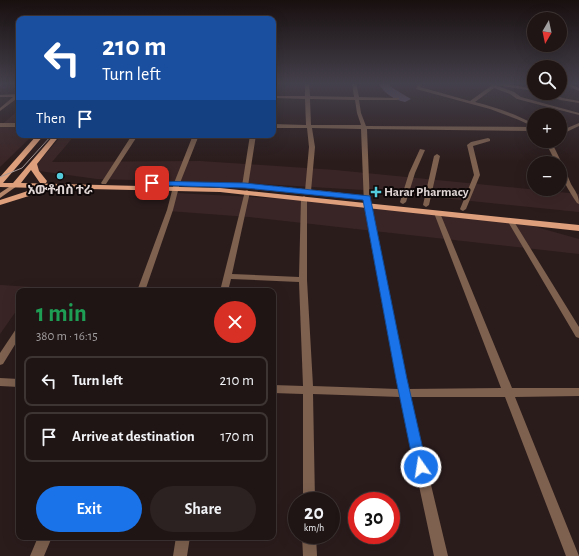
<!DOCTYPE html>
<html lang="en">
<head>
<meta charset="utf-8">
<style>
	body { margin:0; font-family:"Alegreya Sans","Noto Sans Ethiopic",sans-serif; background:#2d2222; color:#f1f3f6; height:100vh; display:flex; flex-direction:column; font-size:15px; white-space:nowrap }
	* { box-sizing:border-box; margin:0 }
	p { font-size:13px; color:#a29fa0 }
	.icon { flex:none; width:22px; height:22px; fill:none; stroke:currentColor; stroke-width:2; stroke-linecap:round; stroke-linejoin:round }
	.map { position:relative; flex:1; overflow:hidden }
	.side { position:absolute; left:16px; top:288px; width:260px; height:252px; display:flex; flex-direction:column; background:#201515; border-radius:8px; box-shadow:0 4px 16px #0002,0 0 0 1px #3d3434 }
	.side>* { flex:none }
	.banner { position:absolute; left:16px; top:16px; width:260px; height:122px; border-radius:8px; box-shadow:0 4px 16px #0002,0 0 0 1px #3d3434; background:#1a4fa0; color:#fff; overflow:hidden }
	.needle { width:26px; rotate:189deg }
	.tools { position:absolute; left:527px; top:12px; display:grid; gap:8px }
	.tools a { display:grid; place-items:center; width:40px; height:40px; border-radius:50%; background:#201515; box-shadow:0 4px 16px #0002,0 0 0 1px #3d3434; font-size:20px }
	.speed { position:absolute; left:288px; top:492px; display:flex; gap:8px; font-size:20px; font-weight:700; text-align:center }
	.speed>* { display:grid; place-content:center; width:52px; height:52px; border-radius:50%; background:#201515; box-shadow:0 4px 16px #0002,0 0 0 1px #3d3434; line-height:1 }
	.speed small { font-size:10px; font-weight:400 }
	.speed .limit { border:6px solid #d22; background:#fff; color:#111 }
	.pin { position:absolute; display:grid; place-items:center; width:34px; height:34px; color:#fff; margin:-17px; border-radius:8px; box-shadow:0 2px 6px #0006 }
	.me { position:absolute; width:44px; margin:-22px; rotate:347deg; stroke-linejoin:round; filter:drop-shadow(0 0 3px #0008) }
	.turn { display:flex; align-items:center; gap:14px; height:84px; padding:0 20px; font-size:18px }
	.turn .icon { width:52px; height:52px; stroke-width:2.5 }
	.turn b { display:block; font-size:28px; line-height:34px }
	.then { display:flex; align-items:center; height:38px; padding:0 20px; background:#0003; gap:8px; font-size:15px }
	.round { display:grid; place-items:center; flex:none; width:42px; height:42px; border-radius:21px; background:#2d2222 }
	.headline { display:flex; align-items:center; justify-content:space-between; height:68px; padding:0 20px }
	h1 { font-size:24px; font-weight:600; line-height:30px; color:#1e9e55 }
	.primary-button { display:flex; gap:8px; margin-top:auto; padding:8px 20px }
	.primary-button a { flex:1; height:46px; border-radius:24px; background:#1a73e8; color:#fff; font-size:16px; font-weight:600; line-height:46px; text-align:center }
	.primary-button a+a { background:#2d2222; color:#f1f3f6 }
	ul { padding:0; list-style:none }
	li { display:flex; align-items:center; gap:12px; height:50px; margin:0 8px 6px; padding:0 12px; border:2px solid #3d3434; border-radius:8px }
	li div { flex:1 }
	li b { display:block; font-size:15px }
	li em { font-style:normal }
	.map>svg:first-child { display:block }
	.built { fill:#3a2526 }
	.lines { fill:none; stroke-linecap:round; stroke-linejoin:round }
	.river { fill:#63556f; fill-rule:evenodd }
	.street { fill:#7e614f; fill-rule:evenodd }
	.secondary { fill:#b48568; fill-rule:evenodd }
	.primary { fill:#dea07c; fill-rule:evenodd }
	.tram { stroke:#a49898; stroke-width:1 }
	.route { fill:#1a73e8; stroke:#114b97 }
	.poi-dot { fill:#53cbda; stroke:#0f0808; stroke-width:1.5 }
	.labels { text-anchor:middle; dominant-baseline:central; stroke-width:4; stroke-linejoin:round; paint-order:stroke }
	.far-poi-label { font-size:13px; font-weight:bold; fill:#e0d6d6; stroke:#0f0808 }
</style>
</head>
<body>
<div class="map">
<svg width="579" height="556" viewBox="0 0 579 556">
	<rect width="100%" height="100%" fill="#2b1c1c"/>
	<path class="built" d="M19,110V135H33L0,167V126Z
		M62,135H75L52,162L200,161L335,170L579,194V212L364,190L245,183L97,179L32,170Z
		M176,193L307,200L522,223L579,239V254L249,217L169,211Z
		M0,285L33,287L30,291H19V307L0,334Z"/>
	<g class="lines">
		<path class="river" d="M378,83H389L391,87L411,99L405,102C394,100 384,93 378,83Z"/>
		<path class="street" d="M0,83H4L0,86Z
			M305,83H309L310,96L354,97L352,83H356L359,97L399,98V99L397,100H359L361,113L366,126L534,127L519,120L490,109L416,89L419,83H423L420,87L470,101L491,86L490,83H503L534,89V91L495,85L514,92L521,97L579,113V115L517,99L510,94L494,88L475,102C495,107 515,114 534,124V131L367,129L370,205L408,389L501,388L434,213L437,211L440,213L512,388H579V396L515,397L579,556H566L505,397H410L448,556H434L400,397L313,394L315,501H303V394L273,393V385L303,386L299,282L231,279L228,291H220L245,191L247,190L250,192L232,274L299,277L301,198L304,196L307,198V280L313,386L398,389L364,205L361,129L312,128L315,147L311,191L308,193L305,191L309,147L307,128H273V124L306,125L305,99L273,98V96H305ZM310,99L355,100L357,113L361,125H311Z
			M562,83H568L579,88V91Z
			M543,93H549L563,98L579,101V103L560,100Z
			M19,94V97L0,111V108L13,97H0V95Z
			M0,123H19V127H0Z
			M579,123V126L560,135V131Z
			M132,135H138L106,184H102L101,183Z
			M193,135H199L180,183L173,210L145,291H137L167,210L174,183Z
			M250,135H256L248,186L245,188L242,186Z
			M488,138L490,139V141L473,146L480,175L466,209L463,211L461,210L460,209L474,175L467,145L471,142Z
			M545,141H551C558,155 565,169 571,184C575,191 579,195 579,204L577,203C569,191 560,178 560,163H556Z
			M420,149L425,150L415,173L406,202L403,204L401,203L400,202L409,173Z
			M437,154L440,156L429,205L426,207L423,205L434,156Z
			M510,218L513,220L579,327V338L576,337L507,220Z
			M19,328V338L3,364L0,365V353L16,329Z
			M0,378L19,379V387L0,386Z
			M302,535H316L317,556H303Z
			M38,537H52L44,556H30Z
			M176,537H190L187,556H173Z"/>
		<path class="secondary" d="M15,183L17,184V186L0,198V193Z"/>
		<path class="primary" d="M37,135H44L3,183H13L54,135H60L37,164L39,171L47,181L46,183H40L31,170L21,183L220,188L579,225V231L220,192L45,188V191L0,205V200L37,188L0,187V177Z
			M274,186L342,193L346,195L342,197L277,190H274Z"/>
		<path class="tram" d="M0,177L22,168L52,135"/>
	</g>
	<linearGradient id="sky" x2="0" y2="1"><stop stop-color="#180f0f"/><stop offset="0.52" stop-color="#44404b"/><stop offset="1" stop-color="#44404b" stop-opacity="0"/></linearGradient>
	<rect width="579" height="161" fill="url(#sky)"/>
	<path class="route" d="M150,181L245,183L370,196L407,379L427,467L426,472L421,473L416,472L414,467L396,379L363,200L245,188L152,185L149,183Z"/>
	<g class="poi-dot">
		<circle cx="60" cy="176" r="4"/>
		<path d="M374 186h4v4h4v4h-4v4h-4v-4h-4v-4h4z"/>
	</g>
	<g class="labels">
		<g class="far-poi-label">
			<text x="60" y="190">አውቶብስ ተራ</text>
			<text x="384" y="192" text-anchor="start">Harar Pharmacy</text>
		</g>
	</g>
</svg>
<div class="tools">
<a><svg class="needle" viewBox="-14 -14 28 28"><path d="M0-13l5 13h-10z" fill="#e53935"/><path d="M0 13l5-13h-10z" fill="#a29fa0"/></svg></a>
<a><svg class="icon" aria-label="search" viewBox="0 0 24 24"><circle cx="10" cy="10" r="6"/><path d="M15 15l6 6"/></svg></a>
<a>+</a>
<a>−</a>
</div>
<div class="speed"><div>20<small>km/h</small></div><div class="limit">30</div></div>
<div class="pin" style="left:152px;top:183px;background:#d93025"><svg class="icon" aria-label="arrive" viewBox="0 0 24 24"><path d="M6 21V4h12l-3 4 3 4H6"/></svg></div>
<svg class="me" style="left:421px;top:467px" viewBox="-20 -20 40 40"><circle r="17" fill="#1a73e8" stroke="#fff" stroke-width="3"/><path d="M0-11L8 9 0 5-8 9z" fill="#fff"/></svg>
<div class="banner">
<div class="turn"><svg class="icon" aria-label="left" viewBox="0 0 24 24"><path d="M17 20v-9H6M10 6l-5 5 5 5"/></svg><div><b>210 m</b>Turn left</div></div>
<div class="then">Then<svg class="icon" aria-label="arrive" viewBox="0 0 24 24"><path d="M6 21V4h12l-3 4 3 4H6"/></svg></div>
</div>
<section class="side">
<div class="headline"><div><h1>1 min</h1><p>380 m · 16:15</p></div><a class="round" style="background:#d93025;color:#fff"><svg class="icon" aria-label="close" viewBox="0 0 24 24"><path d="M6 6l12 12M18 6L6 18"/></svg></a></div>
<ul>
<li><svg class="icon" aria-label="left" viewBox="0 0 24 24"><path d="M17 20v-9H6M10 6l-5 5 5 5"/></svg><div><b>Turn left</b></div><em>210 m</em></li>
<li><svg class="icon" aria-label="arrive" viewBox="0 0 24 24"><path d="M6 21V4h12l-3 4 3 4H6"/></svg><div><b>Arrive at destination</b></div><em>170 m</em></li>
</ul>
<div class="primary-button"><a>Exit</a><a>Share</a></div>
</section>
</div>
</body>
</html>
